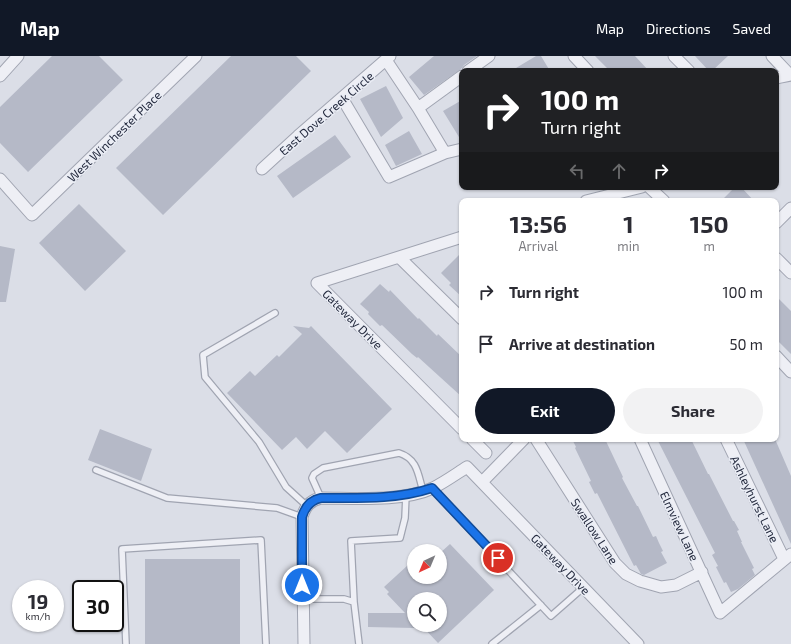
<!DOCTYPE html>
<html lang="en">
<head>
<meta charset="utf-8">
<style>
	body { margin:0; font-family:"Exo 2",sans-serif; background:#f2f2f3; color:#2b2b33; height:100vh; display:flex; flex-direction:column; font-size:15px; white-space:nowrap }
	* { box-sizing:border-box; margin:0 }
	p { font-size:13px; color:#7c7c81 }
	.icon { flex:none; width:22px; height:22px; fill:none; stroke:currentColor; stroke-width:2; stroke-linecap:round; stroke-linejoin:round }
	.map { position:relative; flex:1; overflow:hidden }
	.side { position:absolute; left:459px; top:142px; width:320px; height:244px; display:flex; flex-direction:column; background:#fff; border-radius:8px; box-shadow:0 1px 3px #0004 }
	.side>* { flex:none }
	.banner { position:absolute; left:459px; top:12px; width:320px; height:122px; border-radius:8px; box-shadow:0 1px 3px #0004; background:#202124; color:#fff; overflow:hidden }
	.needle { width:26px; rotate:224deg }
	.controls { position:absolute; left:407px; top:488px; display:grid; gap:8px }
	.controls a { display:grid; place-items:center; width:40px; height:40px; border-radius:50%; background:#fff; box-shadow:0 1px 3px #0004; font-size:20px }
	.speed { position:absolute; left:12px; top:524px; display:flex; gap:8px; font-size:20px; font-weight:700; text-align:center }
	.speed>* { display:grid; place-content:center; width:52px; height:52px; border-radius:50%; background:#fff; box-shadow:0 1px 3px #0004; line-height:1 }
	.speed small { font-size:10px; font-weight:400 }
	.speed .limit { border:2px solid #111; border-radius:6px; background:#fff; color:#111 }
	.pin { position:absolute; display:grid; place-items:center; width:34px; height:34px; color:#fff; margin:-17px; border:2px solid #fff; border-radius:50%; box-shadow:0 1px 4px #0007 }
	.me { position:absolute; width:44px; margin:-22px; rotate:0deg; stroke-linejoin:round; filter:drop-shadow(0 0 3px #0008) }
	.turn { display:flex; align-items:center; gap:14px; height:84px; padding:0 16px; font-size:18px }
	.turn .icon { width:52px; height:52px; stroke-width:2.5 }
	.turn b { display:block; font-size:28px; line-height:34px }
	.lanes { display:flex; align-items:center; height:38px; padding:0 16px; background:#0003; justify-content:center; gap:20px; direction:ltr }
	.lanes .off { opacity:.35 }
	.eta { display:flex; justify-content:space-evenly; align-items:center; height:68px; text-align:center }
	.eta b { font-size:24px; font-weight:700; line-height:28px }
	.button { display:flex; gap:8px; margin-top:auto; padding:8px 16px }
	.button a { flex:1; height:46px; border-radius:24px; background:#111827; color:#fff; font-size:16px; font-weight:700; line-height:46px; text-align:center }
	.button a+a { background:#f2f2f3; color:#2b2b33 }
	ul { padding:0; list-style:none }
	li { display:flex; align-items:center; gap:12px; height:52px; padding:0 16px }
	li div { flex:1 }
	li b { display:block; font-size:15px }
	li em { font-style:normal }
	header { display:flex; align-items:center; gap:24px; box-sizing:border-box; height:56px; padding:0 20px; background:#111827; color:#fff }
	header strong { font-size:19px }
	nav { display:flex; gap:22px; margin-inline-start:auto; font-size:14px }
	.map>svg:first-child { display:block }
	.building { fill:#b5b9c7 }
	.lines { fill:none; stroke-linecap:round; stroke-linejoin:round }
	.lane-casing { stroke:#a0a4b1; stroke-width:8 }
	.street-casing { stroke:#a0a4b1; stroke-width:13 }
	.lane { stroke:#eeeff5; stroke-width:5.5 }
	.street { stroke:#eeeff5; stroke-width:11 }
	.route-casing { stroke:#114b97; stroke-width:10 }
	.route { stroke:#1a73e8; stroke-width:7 }
	.labels { text-anchor:middle; dominant-baseline:central; stroke-width:3; stroke-linejoin:round; paint-order:stroke }
	.street-label { font-size:12px; fill:#242a3e; stroke:#eaedf5 }
</style>
</head>
<body>
<header>
<strong>Map</strong>
<nav><a>Map</a><a>Directions</a><a>Saved</a></nav>
</header>
<div class="map">
<svg width="791" height="588" viewBox="0 0 791 588">
	<rect width="100%" height="100%" fill="#dbdee7"/>
	<path class="building" d="M52,0H99L123,24L28,116L0,87V51Z
		M231,0H296L311,15L163,159L116,112Z
		M434,0H477L464,9L461,13L424,39L409,21Z
		M536,0H541L550,15H511Z
		M595,0H635L649,15H610Z
		M695,0H728L712,15H709Z
		M386,30L403,62L381,81L360,43Z
		M462,44V86L443,55Z
		M409,75L422,98L396,110L385,89Z
		M335,79L351,101L293,142L277,120Z
		M735,131H741L754,145H721Z
		M79,148L126,195L85,235L39,187Z
		M0,190L15,193L6,246H0Z
		M462,196V241L449,229L451,227L441,217Z
		M380,228L389,236L390,234L418,263L419,262L437,280L438,278L462,301V341L418,301L417,302L412,298L382,269L380,270L368,258L369,256L360,248Z
		M776,240L791,255V298L776,283Z
		M293,270L309,272L311,270L392,353L347,397L325,375L307,393L296,381L282,394L227,337L250,315L255,320L277,299L279,301L302,278Z
		M100,373L152,393L141,425L88,404Z
		M572,383H605L623,421L622,422L637,450H638L653,481L656,480L659,487L663,495L661,496L667,507L644,519L641,518L636,509L634,510L597,437L595,438L589,426L591,425L575,392L576,391Z
		M657,383H691L708,418H709L733,465H734L739,474L737,475L742,486H741L754,512L752,513L755,519L738,533L731,536L726,526L724,527L716,511L718,510L712,499L715,497Z
		M743,383H775L791,420V488Z
		M450,488L494,534L438,587L421,569H440V543H414V572L368,571V557H405L387,538L389,536L384,531L408,509L414,515V521H440V497Z
		M145,503H240V588H145Z"/>
	<g class="lines">
		<defs>
			<path id="lane" d="M275,257L203,299L205,321L259,386L286,431L307,450
				M96,414L167,442L277,452L302,461
				M432,433L551,560L584,531
				M321,442L312,422L314,418L323,412L399,397C418,403 418,419 423,435
				M303,543H344L354,546L359,588
				M354,546L351,485L400,482L405,462L406,439
				M126,588L122,493L261,484L266,588
				M492,588L541,549"/>
			<path id="street" d="M574,0L588,15
				M674,0L689,15
				M772,0L789,18
				M386,4L418,52L445,97
				M468,15L489,0
				M0,20L18,0
				M776,22L791,19
				M342,42L389,121L445,97L462,93
				M418,52L462,20
				M262,113L298,80L390,0
				M0,123L32,159L196,0
				M649,131L664,145
				M586,145L642,131
				M776,167L791,152
				M462,181L317,227L462,373
				M399,201L462,263
				M776,202L791,217
				M776,300L791,316
				M472,383L486,397
				M536,383L615,507L626,518L640,525L661,531L676,529L702,516
				M640,383L720,557L791,498
				M726,383L784,503
				M482,426L524,383
				M304,588L302,461C305,451 310,444 321,442C354,442 403,446 433,432C445,426 456,418 467,411L638,588"/>
		</defs>
		<use href="#lane" class="lane-casing"/>
		<use href="#street" class="street-casing"/>
		<use href="#lane" class="lane"/>
		<use href="#street" class="street"/>
	</g>
	<g class="lines">
		<defs>
			<path id="route" d="M302,529V461C305,451 310,444 321,442C358,442 396,444 432,432L498,502"/>
		</defs>
		<use href="#route" class="route-casing"/>
		<use href="#route" class="route"/>
	</g>
	<g class="labels">
		<g class="street-label">
			<text transform="translate(326 57) rotate(-41)">East Dove Creek Circle</text>
			<text transform="translate(114 80) rotate(-44)">West Winchester Place</text>
			<text transform="translate(353 263) rotate(45)">Gateway Drive</text>
			<text transform="translate(755 443) rotate(64)">Ashleyhurst Lane</text>
			<text transform="translate(680 470) rotate(65)">Elmview Lane</text>
			<text transform="translate(595 475) rotate(57)">Swallow Lane</text>
			<text transform="translate(561 508) rotate(46)">Gateway Drive</text>
		</g>
	</g>
</svg>
<div class="controls">
<a><svg class="needle" viewBox="-14 -14 28 28"><path d="M0-13l5 13h-10z" fill="#e53935"/><path d="M0 13l5-13h-10z" fill="#7c7c81"/></svg></a>
<a><svg class="icon" aria-label="search" viewBox="0 0 24 24"><circle cx="10" cy="10" r="6"/><path d="M15 15l6 6"/></svg></a>
</div>
<div class="speed"><div>19<small>km/h</small></div><div class="limit">30</div></div>
<div class="pin" style="left:498px;top:502px;background:#d93025"><svg class="icon" aria-label="arrive" viewBox="0 0 24 24"><path d="M6 21V4h12l-3 4 3 4H6"/></svg></div>
<svg class="me" style="left:302px;top:529px" viewBox="-20 -20 40 40"><circle r="17" fill="#1a73e8" stroke="#fff" stroke-width="3"/><path d="M0-11L8 9 0 5-8 9z" fill="#fff"/></svg>
<div class="banner">
<div class="turn"><svg class="icon" aria-label="right" viewBox="0 0 24 24"><path d="M7 20v-9h11M14 6l5 5-5 5"/></svg><div><b>100 m</b>Turn right</div></div>
<div class="lanes"><svg class="icon off" aria-label="left" viewBox="0 0 24 24"><path d="M17 20v-9H6M10 6l-5 5 5 5"/></svg><svg class="icon off" aria-label="ahead" viewBox="0 0 24 24"><path d="M12 20V5M6 11l6-6 6 6"/></svg><svg class="icon" aria-label="right" viewBox="0 0 24 24"><path d="M7 20v-9h11M14 6l5 5-5 5"/></svg></div>
</div>
<section class="side">
<div class="eta">
<div><b>13:56</b><p>Arrival</p></div>
<div><b>1</b><p>min</p></div>
<div><b>150</b><p>m</p></div>
</div>
<ul>
<li><svg class="icon" aria-label="right" viewBox="0 0 24 24"><path d="M7 20v-9h11M14 6l5 5-5 5"/></svg><div><b>Turn right</b></div><em>100 m</em></li>
<li><svg class="icon" aria-label="arrive" viewBox="0 0 24 24"><path d="M6 21V4h12l-3 4 3 4H6"/></svg><div><b>Arrive at destination</b></div><em>50 m</em></li>
</ul>
<div class="button"><a>Exit</a><a>Share</a></div>
</section>
</div>
</body>
</html>
